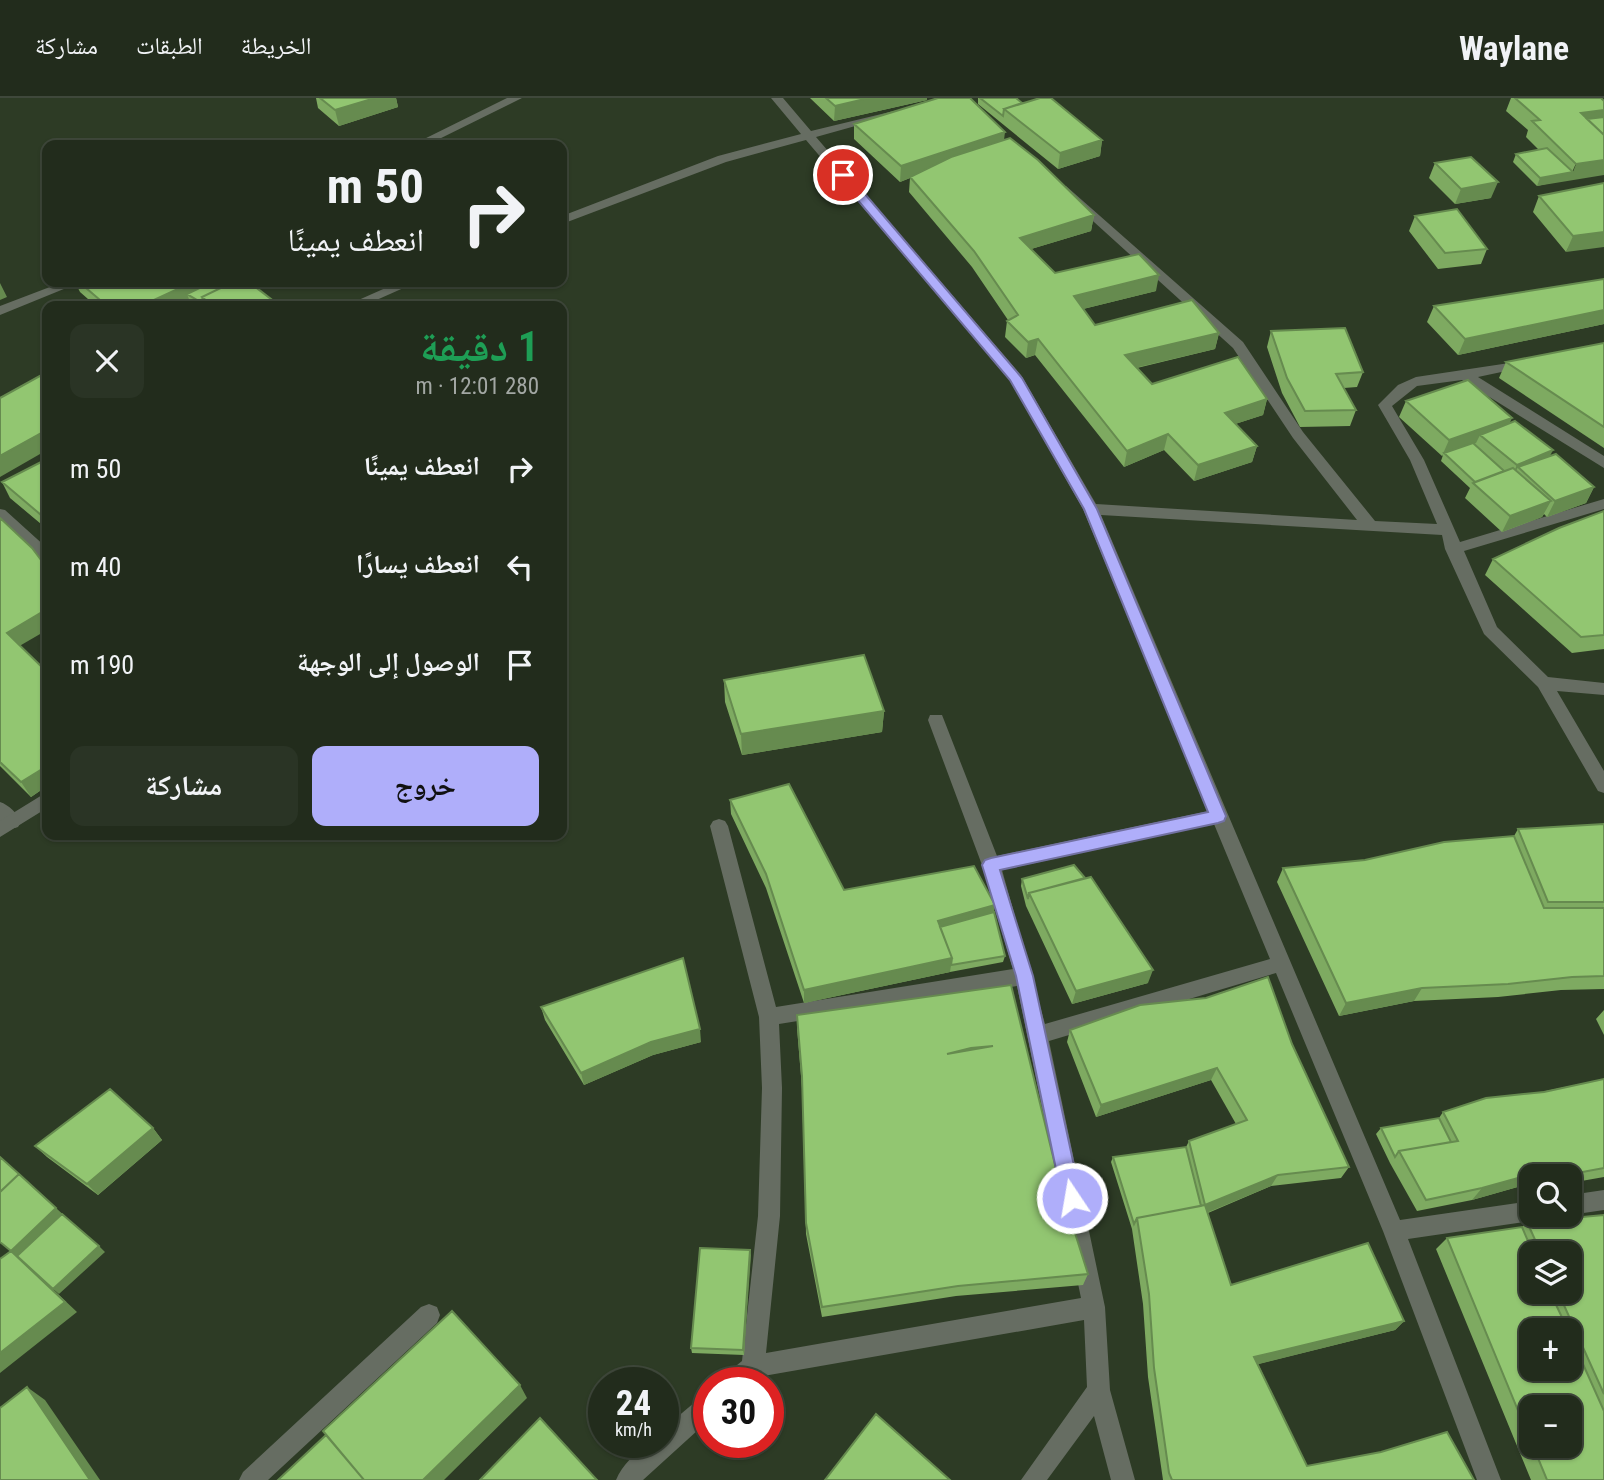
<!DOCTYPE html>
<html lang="ar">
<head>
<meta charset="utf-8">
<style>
	body { margin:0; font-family:"Roboto Condensed","Noto Naskh Arabic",sans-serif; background:#2a3425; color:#f1f3f6; direction:rtl; height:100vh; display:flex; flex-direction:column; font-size:26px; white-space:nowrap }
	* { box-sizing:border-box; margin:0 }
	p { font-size:23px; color:#a2a7a3 }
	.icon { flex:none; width:38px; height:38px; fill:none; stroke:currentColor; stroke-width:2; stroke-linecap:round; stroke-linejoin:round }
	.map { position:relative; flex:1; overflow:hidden; direction:ltr }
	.panel { position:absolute; left:42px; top:203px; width:525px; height:539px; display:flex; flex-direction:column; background:#222c1c; border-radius:14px; box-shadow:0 2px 5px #0004,0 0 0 2px #3f483b; direction:rtl }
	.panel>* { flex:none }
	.guide { position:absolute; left:42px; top:42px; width:525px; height:147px; border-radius:14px; box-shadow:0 2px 5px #0004,0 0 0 2px #3f483b; direction:rtl; background:#222c1c; color:#f1f3f6; overflow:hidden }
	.tools { position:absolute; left:1519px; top:1066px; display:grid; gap:14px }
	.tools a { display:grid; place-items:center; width:63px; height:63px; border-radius:14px; background:#222c1c; box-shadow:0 2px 5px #0004,0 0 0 2px #3f483b; font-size:35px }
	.speed { position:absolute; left:588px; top:1269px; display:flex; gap:14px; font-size:35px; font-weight:700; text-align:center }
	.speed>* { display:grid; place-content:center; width:91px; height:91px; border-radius:50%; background:#222c1c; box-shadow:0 2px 5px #0004,0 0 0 2px #3f483b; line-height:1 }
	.speed small { font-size:18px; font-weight:400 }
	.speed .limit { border:10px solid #d22; background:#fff; color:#111 }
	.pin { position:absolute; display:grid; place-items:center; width:60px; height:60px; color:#fff; margin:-30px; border:4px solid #fff; border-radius:50%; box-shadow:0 2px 7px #0007 }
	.me { position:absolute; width:77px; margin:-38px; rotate:348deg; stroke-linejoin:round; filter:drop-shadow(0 0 5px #0008) }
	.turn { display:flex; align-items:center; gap:24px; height:147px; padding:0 28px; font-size:32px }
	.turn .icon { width:91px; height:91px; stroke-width:2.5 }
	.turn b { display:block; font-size:49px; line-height:60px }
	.round { display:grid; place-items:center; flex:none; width:74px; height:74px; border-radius:14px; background:#2a3425 }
	.headline { display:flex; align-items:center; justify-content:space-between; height:119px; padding:0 28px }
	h1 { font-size:42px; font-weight:700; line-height:52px; color:#1e9e55 }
	.primary-button { display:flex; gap:14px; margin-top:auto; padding:14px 28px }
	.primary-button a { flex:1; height:80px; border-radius:14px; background:#afaefa; color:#111; font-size:28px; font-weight:700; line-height:80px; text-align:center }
	.primary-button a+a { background:#2a3425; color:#f1f3f6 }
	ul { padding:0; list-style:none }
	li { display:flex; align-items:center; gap:21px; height:98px; padding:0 28px }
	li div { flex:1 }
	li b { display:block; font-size:26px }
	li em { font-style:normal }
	header { display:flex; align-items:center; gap:42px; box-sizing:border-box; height:98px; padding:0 35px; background:#222c1c; border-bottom:2px solid #3f483b }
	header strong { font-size:33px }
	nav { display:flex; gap:38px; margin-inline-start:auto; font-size:24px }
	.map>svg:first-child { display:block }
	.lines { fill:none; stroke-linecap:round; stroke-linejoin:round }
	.service { fill:#666d62; fill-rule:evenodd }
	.minor { fill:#666d62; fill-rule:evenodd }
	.wall { fill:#7eaa61; fill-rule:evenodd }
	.shaded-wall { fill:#668b4f }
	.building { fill:#92c671; stroke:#668b4f; stroke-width:2; fill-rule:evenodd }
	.route { fill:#afaefa; stroke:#7271a2; stroke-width:2 }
</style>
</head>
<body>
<header>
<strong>Waylane</strong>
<nav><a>الخريطة</a><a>الطبقات</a><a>مشاركة</a></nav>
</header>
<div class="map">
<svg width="1604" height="1382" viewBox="0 0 1604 1382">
	<rect width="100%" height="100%" fill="#2d3b25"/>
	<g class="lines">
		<path class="service" d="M0,411L5,412L47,450V463L42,462L0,424Z
			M0,704C9,707 17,715 21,724L18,729C10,732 6,729 0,723Z"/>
		<path class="minor" d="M507,0H522L427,47H412Z
			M771,0H783L811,33L902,11V15L816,39L1021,277L1096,406L1357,422L1293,340L1233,250L1062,95V89L1066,88L1243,244L1303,334L1375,423L1437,426L1410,362L1378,307L1398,287L1416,279L1530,262V268L1478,279L1604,358V370L1462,282L1417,288L1392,308L1424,362L1460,444L1604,401V411L1464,453L1497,529L1548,579L1604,585V597L1557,593L1604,673V695L1598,693L1538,589L1484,536L1445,451L1442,437L1101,417L1400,1122L1531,1103V1116H1540L1531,1123L1408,1141L1501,1382H1477L1383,1133L1276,875L1049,943L1105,1209L1110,1292L1135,1382H1111L1094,1318L1047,1382H1021L1087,1289L1084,1222L758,1279L752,1284H723L726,1276L742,1263L758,1118L762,990L759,919L710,728L713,723L719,721L725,723L728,728L776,909L1013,871L982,767L928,622L930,617H942L944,622L997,758L1209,713L1083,411L1010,282L806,42L726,64L562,126V118L718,58L801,36ZM1214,726L1270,861L1045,926L1002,772ZM1017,888L1081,1200L766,1255L780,1118L782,990L779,926Z
			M63,184H81L0,217V208Z
			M399,184H417L363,208H345Z
			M47,694V710L0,739V723Z
			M1604,1092V1112L1570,1117L1568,1116L1570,1097Z
			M429,1206L437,1209L440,1217L437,1225L268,1382H239L243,1374L421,1209Z
			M709,1296V1322L643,1382H616C622,1367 636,1355 648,1344H663V1331L701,1299Z"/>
	</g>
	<path class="wall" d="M316,0H396L398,9L339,28L318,10Z
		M810,0H927V2L834,23Z
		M978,0H1016L1022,5L1102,42L1100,58L1058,71L978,6Z
		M1511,0H1601L1604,3L1569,81L1537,88L1513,64L1516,56L1539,52L1526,39L1528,32L1506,13Z
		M854,26L1004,42L1094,117L1091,133L1031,151L1055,175L1156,193L1083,211L1095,227L1219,235L1215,251L1137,270L1152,286L1267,301L1263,317L1235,326L1257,348L1252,364L1194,383L1164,352L1124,369L1035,257L1026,260L1005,239L1007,223L1008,222L972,169L909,94L910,80L900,84L854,41Z
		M1435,65L1491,100L1455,106L1429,80Z
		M1604,85L1566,154L1533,114L1539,98Z
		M1415,118L1487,151L1481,166L1438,171L1409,133Z
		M1604,181V226L1458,257L1427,224L1434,208Z
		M75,184H249L280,208H197L190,204L180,208H96L80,194Z
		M1271,233L1363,274L1357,289L1344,290L1356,312L1350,328L1300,329L1282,295L1267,249Z
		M1604,245V350L1499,280L1506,264Z
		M1406,303L1510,325L1550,358L1594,389L1586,405L1547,419L1544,416L1542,419L1502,434L1465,400L1470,390L1441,363L1443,357L1442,358L1399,319Z
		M47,361V431L10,400L2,384Z
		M1604,413V551L1572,555L1485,477L1493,461Z
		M0,420L20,548L47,574V688L31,699L0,668Z
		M724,582L884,613L882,634L742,657L725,604Z
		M730,702L844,792L994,814L1005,858L1003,864L950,874L804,905L766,790L731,716Z
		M1604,726V891L1561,892L1498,899L1414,903L1339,918L1277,784L1283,770L1365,762L1514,738L1518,731Z
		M1022,781L1148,885L1072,906L1026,808L1021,788Z
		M1011,887L1061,1091L1088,1176L1083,1187L956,1198L822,1219L806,1136L802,990L797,930V917Z
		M541,909L701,944L653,957L584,987L545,922Z
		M1604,912V937L1596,921Z
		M1070,932L1292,946L1349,1069L1341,1080L1271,1088L1208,1115L1231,1187L1404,1223L1395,1232L1258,1266L1307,1368L1474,1382H1163L1148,1279L1143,1206L1132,1131L1111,1064L1113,1059L1186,1049L1189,1043L1236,1026L1211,982L1096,1019L1067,944Z
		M1604,981V1079L1570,1085V1078H1531V1087L1521,1088L1472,1102L1417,1113L1390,1065L1376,1036L1381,1030L1439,1020L1443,1014Z
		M153,1030L162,1042L98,1097L47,1059L35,1048Z
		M1604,1117V1382H1531L1436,1151L1447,1140L1522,1129L1527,1124ZM1531,1155H1570V1194H1531ZM1531,1232H1570V1270ZM1531,1309L1570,1348H1531Z
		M750,1152L744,1257L692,1255L691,1250Z"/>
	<path class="shaded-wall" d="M375,0H396L398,9L339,28L335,12Z
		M869,0H927V2L834,23L835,8Z
		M1604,12V26L1584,29L1581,15Z
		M1005,34L1003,50L910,79V80L900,84L901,68Z
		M1102,42L1100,58L1058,71L1060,55Z
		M1604,62V77L1537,88L1540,80L1573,74L1576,66Z
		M1498,84L1491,100L1455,106L1461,91Z
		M1094,117L1091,133L1018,155L1020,140Z
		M1604,134V149L1566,154L1573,138Z
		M1159,177L1156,193L1071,214L1074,198Z
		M193,184H231L187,196L190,204L180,208H141Z
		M0,185L7,199L0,202Z
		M1604,212V226L1458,257L1465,241Z
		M1219,235L1215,251L1122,273L1125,257Z
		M1038,241L1035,257L1026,260L1028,244Z
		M1267,301L1263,317L1220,331L1225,315Z
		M1512,320L1505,335L1480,337L1476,345L1446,356L1444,355L1442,358L1449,342Z
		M47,332V352L0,379V358Z
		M1168,336L1164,352L1124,369L1127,353Z
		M1257,348L1252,364L1194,383L1198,367Z
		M1553,352L1545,368L1518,369L1512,381L1510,382L1517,367Z
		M1594,389L1586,405L1547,419L1555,403Z
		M1551,403L1542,419L1502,434L1510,418Z
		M47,511V532L16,550L7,535Z
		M884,613L882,634L742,657L741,636Z
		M47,668V688L31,699L21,684Z
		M995,807L993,821L940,836L938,823Z
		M952,860L950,874L804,905V892Z
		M1153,872L1148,885L1072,906L1076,893Z
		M1422,890L1414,903L1339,918L1346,905Z
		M700,931L701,944L653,957L584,987L581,975L651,944Z
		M1217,970L1211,982L1096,1019L1101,1007Z
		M153,1030L162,1042L98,1097L87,1086Z
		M1532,1076L1521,1088L1472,1102L1482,1090Z
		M1278,1077L1271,1088L1199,1118L1205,1107Z
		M56,1110L68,1121L23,1163L77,1214L0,1275V1255L11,1153Z
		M99,1148L105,1154L59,1196L53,1191Z
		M750,1152L751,1157L744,1257L743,1252Z
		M1404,1223L1395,1232L1247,1269L1254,1259Z
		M520,1287L527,1300L444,1382H423Z
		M27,1289L45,1302L100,1382H90Z"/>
	<path class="building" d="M320,0H375L335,12Z
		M826,0H869L835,8Z
		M938,0H970L1005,34L901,68L854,26Z
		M980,0H1016L1022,5L1004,11L1003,18Z
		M1040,0H1051L1102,42L1060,55L1004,11Z
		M1515,0H1601L1604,3V12L1581,15L1604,37V62L1576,66L1532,23L1540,22Z
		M1604,19V37L1587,21Z
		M1010,40L1038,62L1094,117L1020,140L1055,175L1139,156L1159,177L1074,198L1095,227L1192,202L1219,235L1125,257L1152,286L1238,259L1267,301L1225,315L1257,348L1198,367L1168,336L1127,353L1038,241L1028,244L1007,223L1018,217L974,153L910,79L951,59Z
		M1547,50L1573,74L1540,80L1516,56Z
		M1471,59L1498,84L1461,91L1435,65Z
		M1604,85V134L1573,138L1539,98Z
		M1457,111L1487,151L1445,155L1415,118Z
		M1604,181V212L1465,241L1434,208Z
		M79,184H193L141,208H107Z
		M212,184H233L202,199L204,206L187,196Z
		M233,184H249L280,208H213L202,199Z
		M1345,230L1363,274L1336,276L1356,312L1305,313L1287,280L1271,233Z
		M1604,245V329L1506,264Z
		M47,274V332L0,358V300Z
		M1468,282L1512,320L1449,342L1406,303Z
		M1515,323L1553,352L1517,367L1480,337Z
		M1473,345L1504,373L1475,384L1444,355Z
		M1556,356L1594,389L1555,403L1518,369Z
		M47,361V422L2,384Z
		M1513,370L1551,403L1510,418L1473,385Z
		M1604,413V537L1581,539L1493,461L1559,430Z
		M0,420L32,450L47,470V511L7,535L47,574V668L21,684L0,664Z
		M864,557L884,613L741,636L724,582Z
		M789,686L844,792L974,768L995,807L938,823L952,860L804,892L766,776L730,702Z
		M1604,726V804H1548L1518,731Z
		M1514,738L1544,810H1604V878L1572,879L1508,886L1422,890L1346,905L1283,770L1365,762L1444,744Z
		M1074,767L1085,780L1029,795L1028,801L1022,781Z
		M1091,779L1153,872L1076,893L1029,795Z
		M994,814L1005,858L951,867L952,860L940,829Z
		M683,860L700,931L651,944L581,975L541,909Z
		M1268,879L1292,946L1349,1069L1278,1077L1205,1107L1189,1043L1247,1022L1217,970L1101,1007L1070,932L1140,907L1206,900Z
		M1011,887L1061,1091L1088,1176L958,1188L822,1209L806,1125L802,978L797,917ZM993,948L947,956L971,950Z
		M1604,981V1070L1577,1075L1532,1076L1482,1090L1426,1102L1399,1053L1458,1043L1443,1014L1486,1000L1544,994Z
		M110,991L153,1030L87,1086L35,1048Z
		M1439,1020L1451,1044L1399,1053L1395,1059L1381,1030Z
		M1186,1049L1201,1108L1137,1120L1134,1126L1113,1059Z
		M0,1059L19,1076L0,1094Z
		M19,1076L56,1110L11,1153L65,1204L0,1255V1161L11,1153L0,1144V1094Z
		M1205,1107L1231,1187L1368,1145L1404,1223L1254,1259L1307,1368L1381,1354L1447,1334L1474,1382H1172L1169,1375L1154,1270L1149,1196L1137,1120Z
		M62,1116L99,1148L53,1191L17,1158Z
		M1604,1117V1296L1558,1194H1570V1155H1541L1527,1124Z
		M1522,1129L1533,1155H1531V1194H1550L1568,1232H1531V1270H1570V1237L1604,1313V1382H1547L1533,1348H1570V1309H1531V1344L1447,1140Z
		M700,1150L750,1152L743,1252L691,1250Z
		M452,1213L520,1287L423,1382H364L323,1333Z
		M27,1289L90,1382H0V1310Z
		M876,1316L950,1382H825Z
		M540,1320L597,1382H480Z
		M326,1337L364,1382H278Z"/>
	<path class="route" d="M843,74L847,75L1022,280L1097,411L1226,718L1224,723L1218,725L1000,772L1033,878L1081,1100L1078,1107L1072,1109L1065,1107L1062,1100L1016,878L982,767L985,762L991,760L1208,714L1084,411L1010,282L839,80L838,77Z"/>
</svg>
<div class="tools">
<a><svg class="icon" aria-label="search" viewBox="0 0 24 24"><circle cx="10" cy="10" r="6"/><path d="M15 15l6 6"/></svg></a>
<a><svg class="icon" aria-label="layers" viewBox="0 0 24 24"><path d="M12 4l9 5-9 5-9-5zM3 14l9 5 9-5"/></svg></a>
<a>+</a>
<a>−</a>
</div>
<div class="speed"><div>24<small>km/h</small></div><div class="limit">30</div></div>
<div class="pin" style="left:843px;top:77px;background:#d93025"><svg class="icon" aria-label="arrive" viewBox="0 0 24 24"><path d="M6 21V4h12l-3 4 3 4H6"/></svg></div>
<svg class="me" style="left:1072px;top:1100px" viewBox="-20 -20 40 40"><circle r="17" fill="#afaefa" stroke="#fff" stroke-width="3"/><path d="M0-11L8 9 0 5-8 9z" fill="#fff"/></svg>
<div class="guide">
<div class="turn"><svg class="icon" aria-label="right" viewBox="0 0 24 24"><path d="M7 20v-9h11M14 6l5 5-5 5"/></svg><div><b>50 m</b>انعطف يمينًا</div></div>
</div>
<section class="panel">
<div class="headline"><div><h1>1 دقيقة</h1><p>280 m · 12:01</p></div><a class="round"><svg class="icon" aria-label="close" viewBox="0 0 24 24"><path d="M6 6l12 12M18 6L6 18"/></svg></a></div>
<ul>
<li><svg class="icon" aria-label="right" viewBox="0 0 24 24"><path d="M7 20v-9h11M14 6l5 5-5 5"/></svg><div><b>انعطف يمينًا</b></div><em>50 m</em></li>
<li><svg class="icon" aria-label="left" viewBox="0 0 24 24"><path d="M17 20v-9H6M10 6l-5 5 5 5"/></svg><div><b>انعطف يسارًا</b></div><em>40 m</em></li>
<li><svg class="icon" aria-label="arrive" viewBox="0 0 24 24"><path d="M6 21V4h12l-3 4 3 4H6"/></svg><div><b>الوصول إلى الوجهة</b></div><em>190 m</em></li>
</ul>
<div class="primary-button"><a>خروج</a><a>مشاركة</a></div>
</section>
</div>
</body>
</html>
